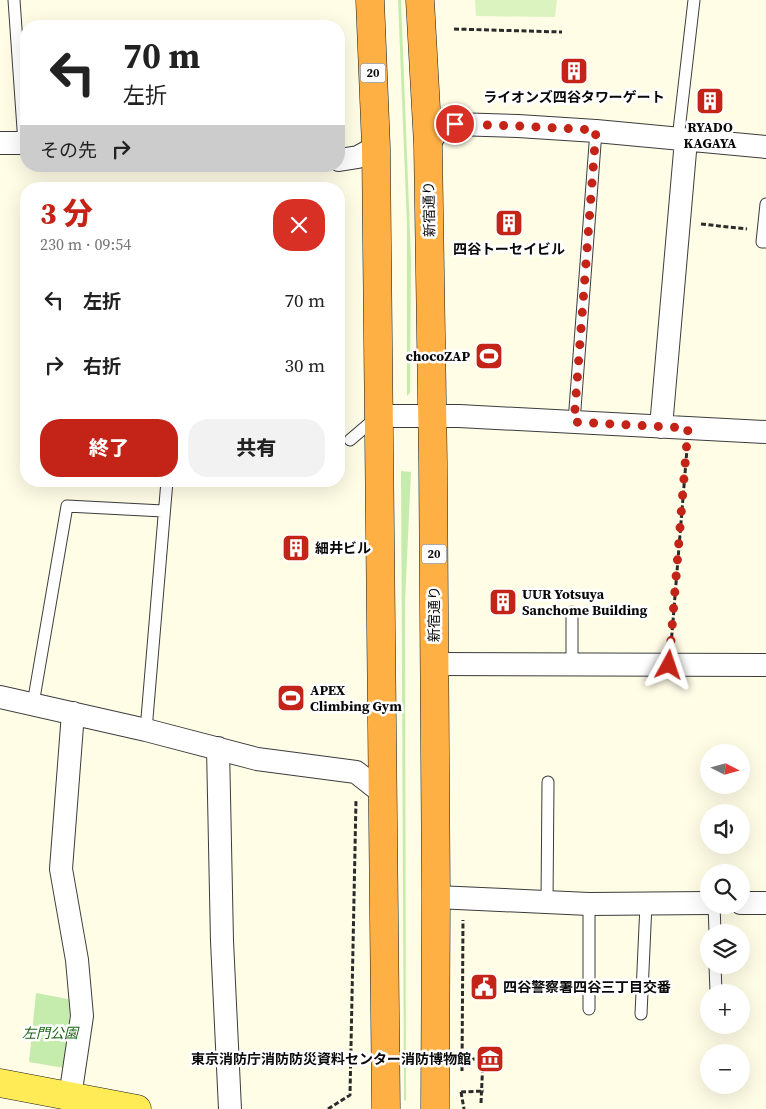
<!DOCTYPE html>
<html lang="ja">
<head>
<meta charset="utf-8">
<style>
	body { margin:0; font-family:"Source Serif 4","Noto Sans JP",serif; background:#f2f2f2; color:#222; height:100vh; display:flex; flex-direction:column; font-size:19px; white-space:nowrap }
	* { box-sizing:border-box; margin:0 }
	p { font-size:16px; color:#767676 }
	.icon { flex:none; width:28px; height:28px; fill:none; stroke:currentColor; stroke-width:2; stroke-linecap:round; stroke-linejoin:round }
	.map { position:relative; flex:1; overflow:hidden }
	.panel { position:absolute; left:20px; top:182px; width:325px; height:305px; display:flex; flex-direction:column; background:#fff; border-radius:20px; box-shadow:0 5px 20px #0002 }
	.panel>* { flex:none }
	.banner { position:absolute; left:20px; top:20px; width:325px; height:152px; border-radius:20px; box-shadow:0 5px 20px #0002; background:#fff; color:#222; overflow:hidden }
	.needle { width:32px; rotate:96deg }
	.controls { position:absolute; left:700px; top:744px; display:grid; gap:10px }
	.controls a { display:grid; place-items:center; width:50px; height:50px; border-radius:50%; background:#fff; box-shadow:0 5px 20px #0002; font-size:25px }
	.pin { position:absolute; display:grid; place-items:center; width:42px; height:42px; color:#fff; margin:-21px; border:2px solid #fff; border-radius:50%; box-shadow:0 1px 5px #0007 }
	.me { position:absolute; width:55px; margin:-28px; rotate:5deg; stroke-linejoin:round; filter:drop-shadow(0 0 4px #0008) }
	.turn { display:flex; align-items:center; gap:18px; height:105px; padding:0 20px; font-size:22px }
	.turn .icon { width:65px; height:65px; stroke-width:2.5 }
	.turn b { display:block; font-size:35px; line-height:42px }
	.then { display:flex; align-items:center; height:48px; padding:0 20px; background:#0003; gap:10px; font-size:19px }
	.round { display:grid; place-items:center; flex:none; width:52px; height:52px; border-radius:20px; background:#f2f2f2 }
	.head { display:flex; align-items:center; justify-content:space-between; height:85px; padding:0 20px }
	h1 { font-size:30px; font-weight:800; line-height:38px; color:#c42417 }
	.primary-button { display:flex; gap:10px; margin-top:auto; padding:10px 20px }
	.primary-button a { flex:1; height:58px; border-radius:20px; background:#c42417; color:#fff; font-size:20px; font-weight:800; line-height:58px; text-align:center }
	.primary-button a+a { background:#f2f2f2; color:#222 }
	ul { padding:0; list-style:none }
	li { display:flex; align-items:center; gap:15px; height:65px; padding:0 20px }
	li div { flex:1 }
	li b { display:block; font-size:19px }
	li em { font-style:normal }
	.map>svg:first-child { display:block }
	.green { fill:#c6ecad }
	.pitch { fill:#dbf3bf }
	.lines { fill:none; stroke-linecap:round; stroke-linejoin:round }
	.lane-casing { stroke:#3c3c3c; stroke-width:13 }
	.street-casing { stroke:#3c3c3c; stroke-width:24 }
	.primary-casing { stroke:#1a1a1a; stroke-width:29 }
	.highway-casing { stroke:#1a1a1a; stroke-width:29 }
	.path { stroke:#2b2b2b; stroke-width:3; stroke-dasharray:5 2.5; stroke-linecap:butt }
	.lane { stroke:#fff; stroke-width:11 }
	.street { stroke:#fff; stroke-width:22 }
	.primary { stroke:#ffeb56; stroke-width:28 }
	.highway { stroke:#ffb044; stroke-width:28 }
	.route { stroke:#c42417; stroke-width:9; stroke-dasharray:0 16.2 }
	.labels { text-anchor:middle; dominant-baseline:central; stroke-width:5; stroke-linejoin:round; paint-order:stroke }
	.shield { fill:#fff; stroke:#535353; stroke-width:1 }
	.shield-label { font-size:12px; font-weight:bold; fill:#090909 }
	.poi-label { font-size:14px; font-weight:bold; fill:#090909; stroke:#fff; text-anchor:start }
	.street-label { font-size:14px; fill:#090909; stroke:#fff }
	.park-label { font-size:14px; font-style:italic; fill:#1c6516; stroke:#fff }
</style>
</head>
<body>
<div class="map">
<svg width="766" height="1109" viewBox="0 0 766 1109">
	<rect width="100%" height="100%" fill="#fffde6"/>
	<path class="green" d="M398,0H401L411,259L410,393L407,396V225Z
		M401,471L411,472L405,602L406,1101L404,1100Z
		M36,993L68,999L71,1003L64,1068L29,1062Z"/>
	<path class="pitch" d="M475,0H557L555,17L476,16Z"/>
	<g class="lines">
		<defs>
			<path id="lane" d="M14,0L24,143
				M678,139L694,0
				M766,204L762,242H766
				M574,422L596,131
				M350,440L377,417
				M572,664V612
				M33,704L67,506L163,511
				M146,730L167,481
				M547,902L548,782
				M589,904V1009
				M714,905L715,932
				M715,965L716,992
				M641,1014L646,904"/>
			<path id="street" d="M0,143H26
				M428,145L438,130L455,124L518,126L596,131L766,147
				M339,160L358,157L376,147
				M379,416H459L766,432
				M661,427L686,140
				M435,664L766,665
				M0,697L146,730L257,759L356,772L384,794
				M218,748L222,941L230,1109
				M436,897L589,904L709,903
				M741,903H766
				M70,1097L82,1016L77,960L61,869L73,713"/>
			<path id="primary" d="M0,1083L137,1109"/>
			<path id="highway" d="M370,0L376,147L386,1109
				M420,0L428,145L433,463L436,897L435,1109"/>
		</defs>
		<use href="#lane" class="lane-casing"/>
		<use href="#street" class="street-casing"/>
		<use href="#primary" class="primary-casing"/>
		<use href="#highway" class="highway-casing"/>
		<path class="path" d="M454,29L562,32
			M701,224L747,229
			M671,645L687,449
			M462,1059H486
			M462,1071L463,920
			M461,1092L464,1109
			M461,1092L484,1091
			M481,1103L483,1059
			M328,1109L350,1095L356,800"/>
		<use href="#lane" class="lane"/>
		<use href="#street" class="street"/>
		<use href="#primary" class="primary"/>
		<use href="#highway" class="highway"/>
	</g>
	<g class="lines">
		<path class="route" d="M455,124L518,126L596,130L574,422L688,428L669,665"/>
	</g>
	<defs>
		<symbol id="building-square" viewBox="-11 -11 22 22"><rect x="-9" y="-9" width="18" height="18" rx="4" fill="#c42417" stroke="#fff"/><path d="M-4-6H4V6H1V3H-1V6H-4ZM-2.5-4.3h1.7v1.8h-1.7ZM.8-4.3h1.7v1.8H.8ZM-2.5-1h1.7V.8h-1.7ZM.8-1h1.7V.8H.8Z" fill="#fff"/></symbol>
		<symbol id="stadium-square" viewBox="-11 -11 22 22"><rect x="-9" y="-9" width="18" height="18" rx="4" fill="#c42417" stroke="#fff"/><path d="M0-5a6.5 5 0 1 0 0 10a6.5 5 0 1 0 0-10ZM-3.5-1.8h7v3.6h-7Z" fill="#fff"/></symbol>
		<symbol id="civic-square" viewBox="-11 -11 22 22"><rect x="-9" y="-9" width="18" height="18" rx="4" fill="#c42417" stroke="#fff"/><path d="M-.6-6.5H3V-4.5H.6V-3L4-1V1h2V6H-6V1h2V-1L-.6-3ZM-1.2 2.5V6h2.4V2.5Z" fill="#fff"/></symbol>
		<symbol id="museum-square" viewBox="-11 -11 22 22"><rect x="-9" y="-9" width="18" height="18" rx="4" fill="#c42417" stroke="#fff"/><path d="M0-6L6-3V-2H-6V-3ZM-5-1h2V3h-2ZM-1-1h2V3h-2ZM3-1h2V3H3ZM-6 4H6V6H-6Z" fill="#fff"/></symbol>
	</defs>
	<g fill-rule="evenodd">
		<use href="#building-square" x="558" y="55" width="32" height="32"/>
		<use href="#building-square" x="694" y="85" width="32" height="32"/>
		<use href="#building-square" x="493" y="207" width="32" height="32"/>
		<use href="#stadium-square" x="473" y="340" width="32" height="32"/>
		<use href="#building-square" x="280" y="532" width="32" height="32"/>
		<use href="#building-square" x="487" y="586" width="32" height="32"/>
		<use href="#stadium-square" x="275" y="682" width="32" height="32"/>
		<use href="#civic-square" x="468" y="971" width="32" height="32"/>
		<use href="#museum-square" x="474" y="1043" width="32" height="32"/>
	</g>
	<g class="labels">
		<g class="shield">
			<rect x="360.5" y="63.5" width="25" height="19" rx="4"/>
			<rect x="421.5" y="544.5" width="25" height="19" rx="4"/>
		</g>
		<g class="shield-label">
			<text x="373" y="73">20</text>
			<text x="434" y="554">20</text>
		</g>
		<g class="poi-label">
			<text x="574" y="97" text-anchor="middle">ライオンズ四谷タワーゲート</text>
			<text x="710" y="127" text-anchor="middle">RYADO<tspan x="710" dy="16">KAGAYA</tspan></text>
			<text x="509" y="249" text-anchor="middle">四谷トーセイビル</text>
			<text x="470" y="356" text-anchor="end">chocoZAP</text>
			<text x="315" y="548">細井ビル</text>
			<text x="522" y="594">UUR Yotsuya<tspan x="522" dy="16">Sanchome Building</tspan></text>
			<text x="310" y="690">APEX<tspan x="310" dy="16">Climbing Gym</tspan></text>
			<text x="503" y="987">四谷警察署四谷三丁目交番</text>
			<text x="471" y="1059" text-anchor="end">東京消防庁消防防災資料センター消防博物館</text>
		</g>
		<g class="street-label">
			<text transform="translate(429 209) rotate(-91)">新宿通り</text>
			<text transform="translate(434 614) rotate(-90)">新宿通り</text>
		</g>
		<g class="park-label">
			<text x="50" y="1033">左門公園</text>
		</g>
	</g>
</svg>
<div class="controls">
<a><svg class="needle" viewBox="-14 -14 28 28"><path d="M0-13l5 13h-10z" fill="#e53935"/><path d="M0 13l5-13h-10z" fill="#767676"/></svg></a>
<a><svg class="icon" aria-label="sound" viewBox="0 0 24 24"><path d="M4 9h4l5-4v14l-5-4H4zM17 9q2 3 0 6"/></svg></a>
<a><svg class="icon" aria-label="search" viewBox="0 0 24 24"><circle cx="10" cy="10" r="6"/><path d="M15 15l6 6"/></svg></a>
<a><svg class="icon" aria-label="layers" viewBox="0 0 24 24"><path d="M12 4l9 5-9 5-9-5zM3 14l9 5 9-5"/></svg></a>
<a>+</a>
<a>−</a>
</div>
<div class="pin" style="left:455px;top:124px;background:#d93025"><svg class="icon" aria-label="arrive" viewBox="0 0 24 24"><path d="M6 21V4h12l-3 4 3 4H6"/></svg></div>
<svg class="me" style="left:669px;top:665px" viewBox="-20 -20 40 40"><path d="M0-17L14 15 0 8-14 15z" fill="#c42417" stroke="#fff" stroke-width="4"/></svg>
<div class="banner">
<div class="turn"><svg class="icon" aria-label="left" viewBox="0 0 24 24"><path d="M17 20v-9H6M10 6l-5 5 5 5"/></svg><div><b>70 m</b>左折</div></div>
<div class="then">その先<svg class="icon" aria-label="right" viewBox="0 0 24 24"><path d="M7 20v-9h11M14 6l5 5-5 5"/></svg></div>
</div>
<section class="panel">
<div class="head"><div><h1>3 分</h1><p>230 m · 09:54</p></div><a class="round" style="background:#d93025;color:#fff"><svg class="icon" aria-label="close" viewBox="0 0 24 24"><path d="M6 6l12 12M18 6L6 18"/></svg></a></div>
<ul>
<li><svg class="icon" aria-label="left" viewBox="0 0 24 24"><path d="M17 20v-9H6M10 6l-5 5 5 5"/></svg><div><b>左折</b></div><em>70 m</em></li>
<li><svg class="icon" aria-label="right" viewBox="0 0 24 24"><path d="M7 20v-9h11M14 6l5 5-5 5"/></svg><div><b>右折</b></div><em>30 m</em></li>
</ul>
<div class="primary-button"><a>終了</a><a>共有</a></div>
</section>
</div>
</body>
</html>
